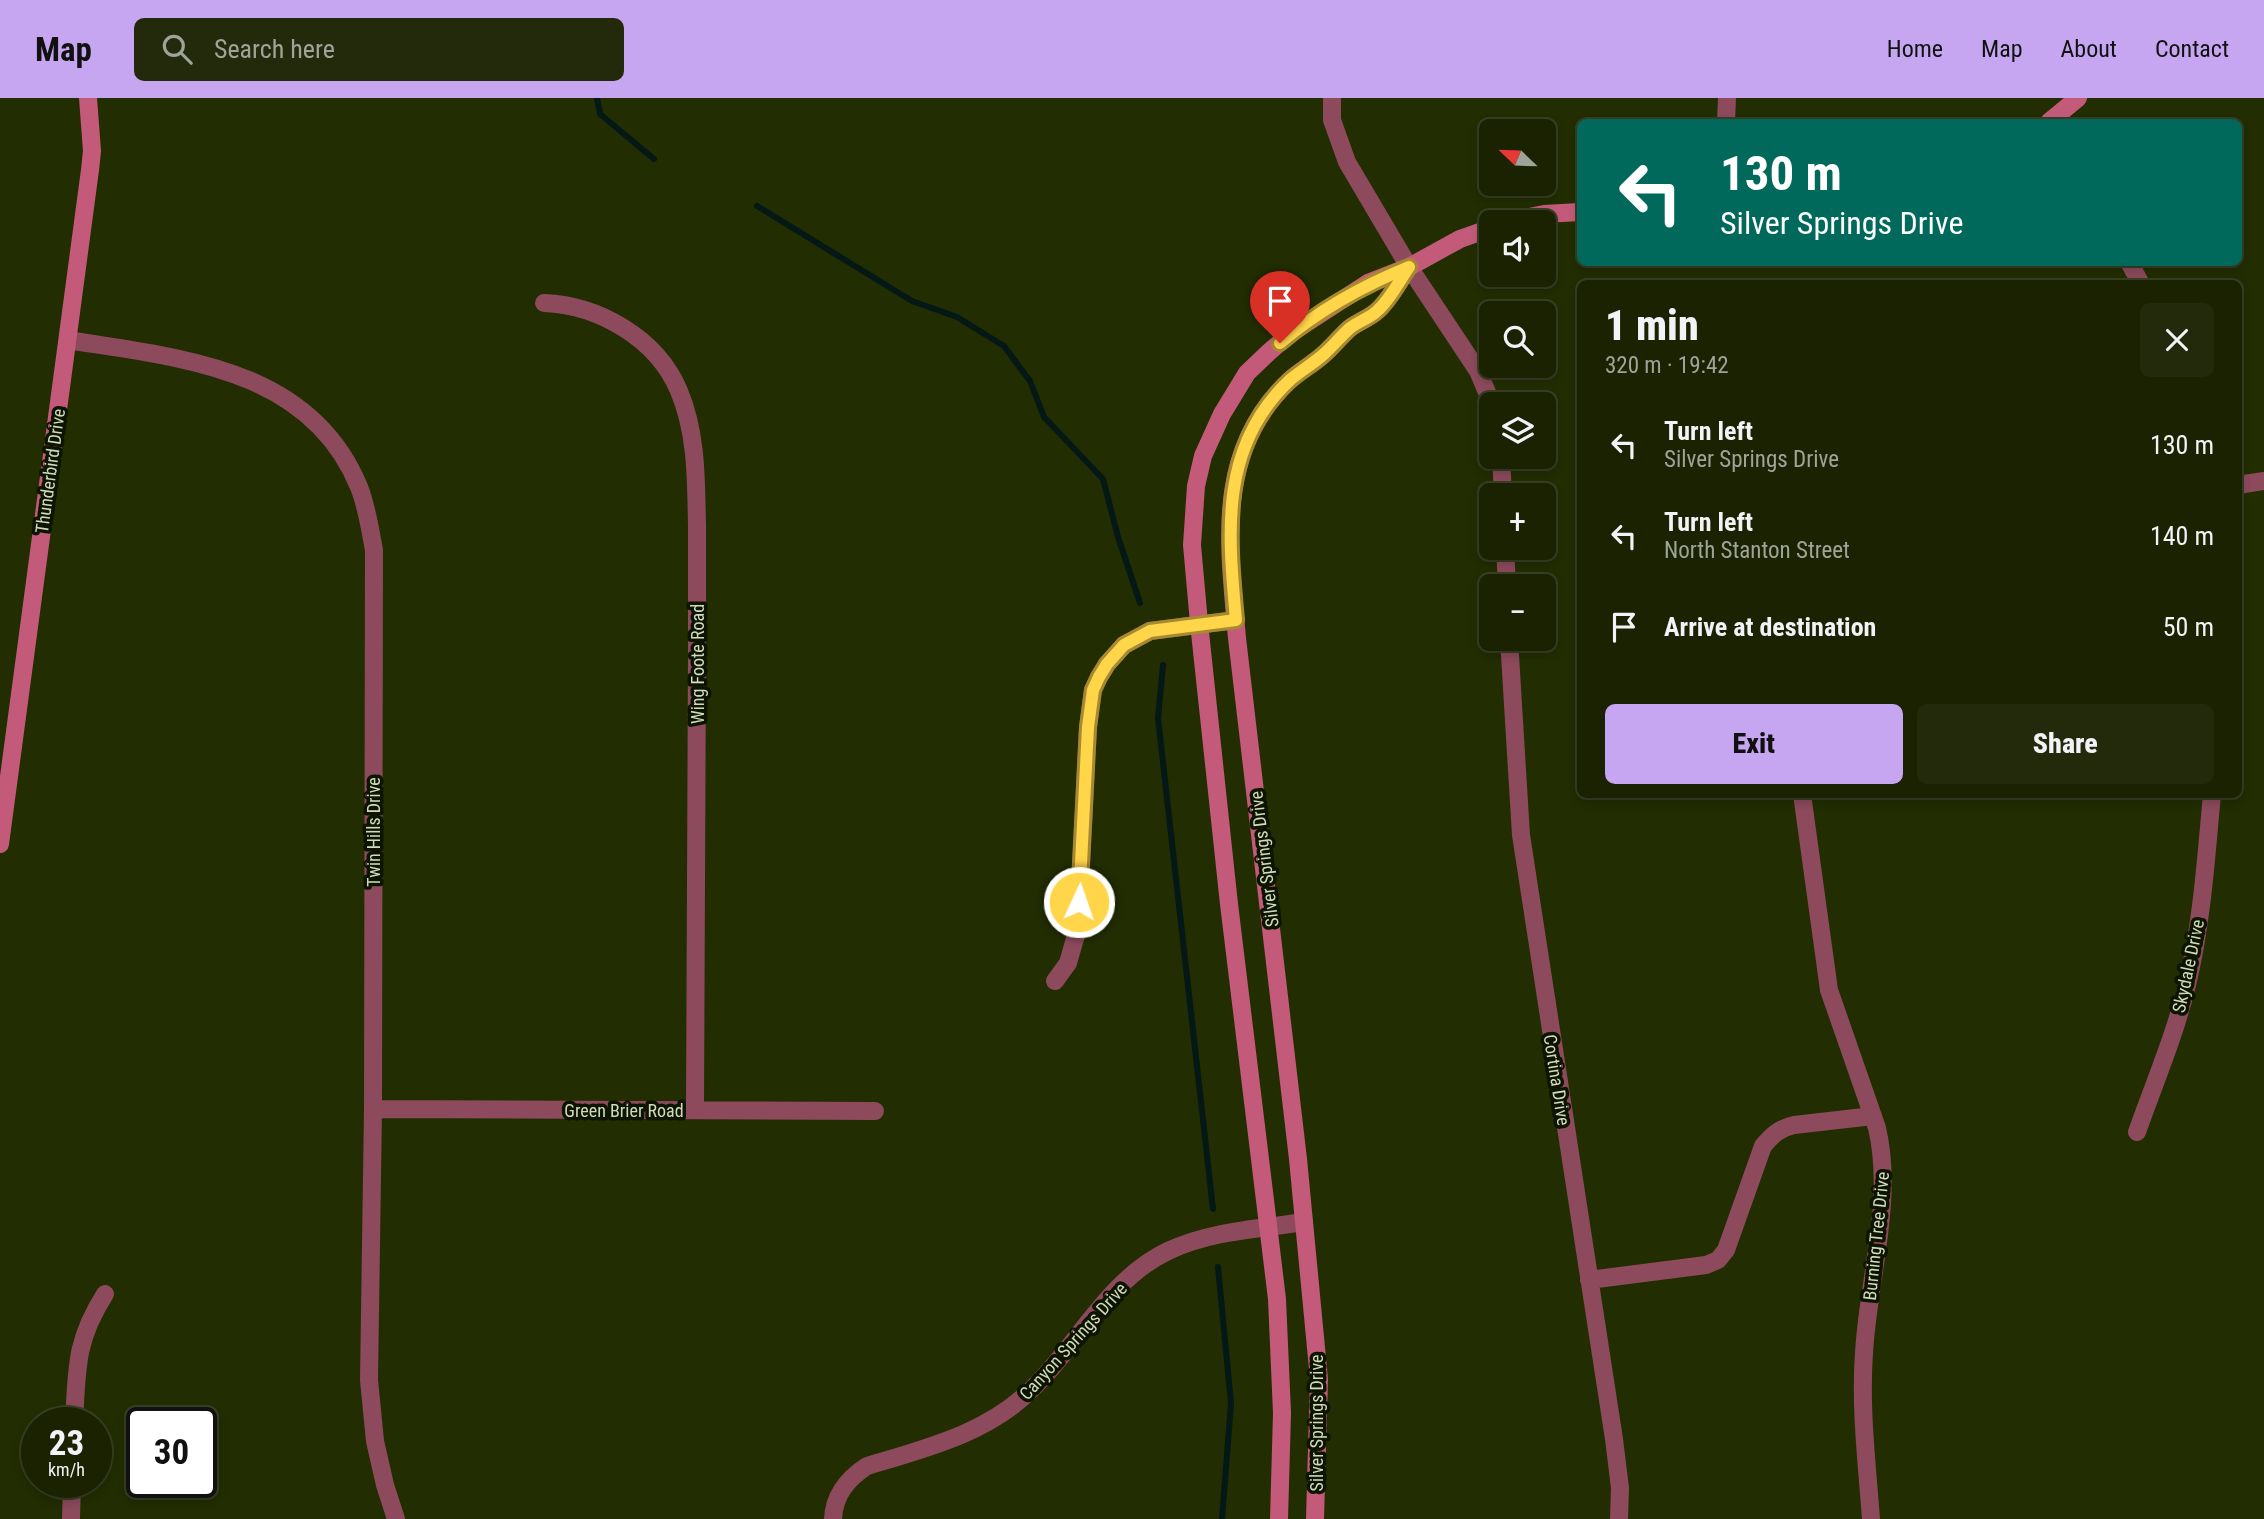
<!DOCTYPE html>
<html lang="en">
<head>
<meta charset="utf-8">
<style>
	body { margin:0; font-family:"Roboto Condensed",sans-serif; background:#232a0c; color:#f1f3f6; height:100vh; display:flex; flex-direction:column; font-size:26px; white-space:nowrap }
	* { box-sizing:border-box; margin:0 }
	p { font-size:23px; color:#9fa499 }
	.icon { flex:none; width:38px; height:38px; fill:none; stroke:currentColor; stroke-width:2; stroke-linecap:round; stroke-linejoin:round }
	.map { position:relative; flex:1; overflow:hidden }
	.details { position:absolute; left:1577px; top:182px; width:665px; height:518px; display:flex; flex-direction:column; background:#1a2202; border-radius:10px; box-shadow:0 4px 10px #0003,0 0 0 2px #383f24 }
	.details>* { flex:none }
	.guide { position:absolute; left:1577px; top:21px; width:665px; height:147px; border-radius:10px; box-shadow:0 4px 10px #0003,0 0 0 2px #383f24; background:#00695c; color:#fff; overflow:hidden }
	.needle { width:46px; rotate:293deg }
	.tools { position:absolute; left:1479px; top:21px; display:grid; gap:14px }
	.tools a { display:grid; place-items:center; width:77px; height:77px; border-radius:10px; background:#1a2202; box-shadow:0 4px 10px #0003,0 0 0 2px #383f24; font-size:35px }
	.speed { position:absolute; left:21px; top:1309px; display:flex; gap:14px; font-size:35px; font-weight:700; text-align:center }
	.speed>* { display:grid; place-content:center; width:91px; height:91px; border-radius:50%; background:#1a2202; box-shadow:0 4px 10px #0003,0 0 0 2px #383f24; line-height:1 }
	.speed small { font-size:18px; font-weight:400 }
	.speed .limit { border:4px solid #111; border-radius:10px; background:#fff; color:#111 }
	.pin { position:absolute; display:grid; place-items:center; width:60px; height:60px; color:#fff; margin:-72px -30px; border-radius:50% 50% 50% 0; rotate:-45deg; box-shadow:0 0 7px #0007 }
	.pin .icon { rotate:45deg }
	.me { position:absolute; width:77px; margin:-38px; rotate:3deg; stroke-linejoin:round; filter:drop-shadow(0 0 5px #0008) }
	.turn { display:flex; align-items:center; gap:24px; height:147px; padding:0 28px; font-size:32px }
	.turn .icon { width:91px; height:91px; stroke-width:2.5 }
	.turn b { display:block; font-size:49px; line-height:60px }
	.round { display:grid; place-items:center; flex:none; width:74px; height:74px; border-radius:10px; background:#232a0c }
	.headline { display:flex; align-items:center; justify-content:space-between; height:119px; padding:0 28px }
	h1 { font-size:42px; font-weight:800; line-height:52px }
	.cta { display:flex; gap:14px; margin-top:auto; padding:14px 28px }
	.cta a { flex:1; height:80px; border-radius:10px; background:#c6a6f0; color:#111; font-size:28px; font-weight:800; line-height:80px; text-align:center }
	.cta a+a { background:#232a0c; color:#f1f3f6 }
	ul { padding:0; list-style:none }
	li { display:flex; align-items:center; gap:21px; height:91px; padding:0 28px }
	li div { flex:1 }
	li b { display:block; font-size:26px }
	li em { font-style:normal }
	header { display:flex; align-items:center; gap:42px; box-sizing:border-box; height:98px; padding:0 35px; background:#c6a6f0; color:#111 }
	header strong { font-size:33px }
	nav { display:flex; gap:38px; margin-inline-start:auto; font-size:24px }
	.search { width:490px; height:63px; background:#232a0c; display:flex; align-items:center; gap:18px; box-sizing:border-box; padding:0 24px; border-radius:10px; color:#9fa499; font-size:26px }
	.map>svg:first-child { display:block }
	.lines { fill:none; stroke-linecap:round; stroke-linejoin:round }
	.stream { stroke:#041916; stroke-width:6 }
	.street { stroke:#8c4a5c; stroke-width:18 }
	.secondary { stroke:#c45a79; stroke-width:18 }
	.route-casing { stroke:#a68a30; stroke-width:18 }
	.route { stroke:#ffd54a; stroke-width:12 }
	.labels { text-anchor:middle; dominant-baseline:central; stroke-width:7; stroke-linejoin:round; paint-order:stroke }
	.street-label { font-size:18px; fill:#d0dbbe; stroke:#0d1401 }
</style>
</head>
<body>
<header>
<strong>Map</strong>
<div class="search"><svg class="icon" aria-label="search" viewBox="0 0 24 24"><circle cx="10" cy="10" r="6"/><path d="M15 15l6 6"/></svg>Search here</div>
<nav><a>Home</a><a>Map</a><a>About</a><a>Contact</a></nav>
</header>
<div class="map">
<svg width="2264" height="1421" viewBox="0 0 2264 1421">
	<rect width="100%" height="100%" fill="#222d02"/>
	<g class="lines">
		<path class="stream" d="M597,0L600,16L654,61
			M757,108L912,203L957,219L1004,248L1030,283L1044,319L1103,381L1118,439L1140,505
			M1163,567L1158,620L1213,1111
			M1218,1169L1231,1305L1222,1421"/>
		<path class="street" d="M1332,0V22L1347,64L1409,169L1478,273L1492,306
			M1726,24L1727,0
			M2129,164L2141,186
			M544,205C598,207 657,240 679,293C697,336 696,382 697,428C697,471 697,513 697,556C696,708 695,860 695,1012
			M68,242C179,260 310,269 359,389C367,409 370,431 374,452L373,1011L369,1282L375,1343L385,1387L396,1421
			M1501,359L1503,397
			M2238,387L2264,383
			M1505,450L1507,488
			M1509,541L1521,737L1614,1341L1620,1390L1619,1421
			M1802,696L1829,892L1877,1030C1894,1102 1868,1182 1864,1255C1860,1310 1867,1366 1871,1421
			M1055,883L1068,865L1078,830L1088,629L1093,592L1099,579L1107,566L1124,547L1150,533L1236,522
			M373,1011L875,1013
			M2137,1034C2154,986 2175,937 2187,887C2202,825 2206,760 2212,696
			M1589,1182L1706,1167L1718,1162L1726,1152L1763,1048C1772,1037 1780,1030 1794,1027L1873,1018
			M74,1325C77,1271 75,1243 105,1196
			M71,1421L72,1384
			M833,1421C834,1397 847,1381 867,1368C927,1350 989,1335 1034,1289C1079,1245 1109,1181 1168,1153C1210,1133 1259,1131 1304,1124"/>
		<path class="secondary" d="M2049,24L2078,0
			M1507,124L1544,116L1580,114
			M0,746L90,72L92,53L88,0
			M1279,1421L1282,1315L1277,1201L1229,806L1199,525L1192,447L1196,388L1203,358L1222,316L1247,275L1269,254L1291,235L1368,185L1409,169L1460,141L1491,130
			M1315,1421L1319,1281L1298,1061L1237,540C1229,447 1214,354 1289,283C1300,273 1313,266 1323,257C1333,248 1341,238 1350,230C1358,224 1369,220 1377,213C1390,202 1399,183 1409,169"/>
	</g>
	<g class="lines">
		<defs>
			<path id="route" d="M1079,804L1088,629L1093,592L1099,579L1107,566L1124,547L1150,533L1236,522C1228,435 1219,348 1290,282C1300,273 1313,266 1324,256C1333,248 1341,238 1350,230C1359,223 1370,220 1377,213C1390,202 1399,183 1409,169C1362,188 1319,212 1280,245"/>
		</defs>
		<use href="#route" class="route-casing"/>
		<use href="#route" class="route"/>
	</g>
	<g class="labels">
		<g class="street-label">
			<text transform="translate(50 373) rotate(-82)">Thunderbird Drive</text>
			<text transform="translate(697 566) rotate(-90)">Wing Foote Road</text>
			<text transform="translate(373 734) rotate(-90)">Twin Hills Drive</text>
			<text transform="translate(1264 761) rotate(-97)">Silver Springs Drive</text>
			<text transform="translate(2188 868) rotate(-78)">Skydale Drive</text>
			<text transform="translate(1557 982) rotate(81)">Cortina Drive</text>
			<text x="624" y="1012">Green Brier Road</text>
			<text transform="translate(1876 1138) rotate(-84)">Burning Tree Drive</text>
			<text transform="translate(1073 1243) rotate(-48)">Canyon Springs Drive</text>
			<text transform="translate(1316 1325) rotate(-90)">Silver Springs Drive</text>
		</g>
	</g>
</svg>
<div class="tools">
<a><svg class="needle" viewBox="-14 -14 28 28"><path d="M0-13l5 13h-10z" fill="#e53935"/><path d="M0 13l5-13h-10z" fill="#9fa499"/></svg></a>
<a><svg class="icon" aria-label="sound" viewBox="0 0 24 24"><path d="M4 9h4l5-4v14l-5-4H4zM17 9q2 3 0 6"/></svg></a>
<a><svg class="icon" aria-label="search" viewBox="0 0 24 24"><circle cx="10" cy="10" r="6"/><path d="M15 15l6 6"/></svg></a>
<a><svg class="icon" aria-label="layers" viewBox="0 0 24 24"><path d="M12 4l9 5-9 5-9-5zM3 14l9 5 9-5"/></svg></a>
<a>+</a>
<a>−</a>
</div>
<div class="speed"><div>23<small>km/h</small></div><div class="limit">30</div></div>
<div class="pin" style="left:1280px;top:245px;background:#d93025"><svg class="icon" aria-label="arrive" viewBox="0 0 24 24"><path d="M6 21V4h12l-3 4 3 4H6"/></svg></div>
<svg class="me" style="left:1079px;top:804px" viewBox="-20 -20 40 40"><circle r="17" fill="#ffd54a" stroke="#fff" stroke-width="3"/><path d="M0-11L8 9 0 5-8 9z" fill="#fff"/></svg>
<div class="guide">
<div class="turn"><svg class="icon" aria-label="left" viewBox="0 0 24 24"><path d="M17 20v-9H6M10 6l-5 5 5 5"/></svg><div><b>130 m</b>Silver Springs Drive</div></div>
</div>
<section class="details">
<div class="headline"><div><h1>1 min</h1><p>320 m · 19:42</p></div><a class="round"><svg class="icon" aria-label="close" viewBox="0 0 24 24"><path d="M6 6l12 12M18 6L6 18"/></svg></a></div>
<ul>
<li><svg class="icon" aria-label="left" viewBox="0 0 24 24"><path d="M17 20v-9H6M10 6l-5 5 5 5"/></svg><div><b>Turn left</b><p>Silver Springs Drive</p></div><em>130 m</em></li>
<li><svg class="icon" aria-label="left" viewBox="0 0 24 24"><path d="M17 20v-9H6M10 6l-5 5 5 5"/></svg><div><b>Turn left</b><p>North Stanton Street</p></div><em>140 m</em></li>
<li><svg class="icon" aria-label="arrive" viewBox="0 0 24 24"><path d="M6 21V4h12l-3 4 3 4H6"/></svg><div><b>Arrive at destination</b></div><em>50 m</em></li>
</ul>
<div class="cta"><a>Exit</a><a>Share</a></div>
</section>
</div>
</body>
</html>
